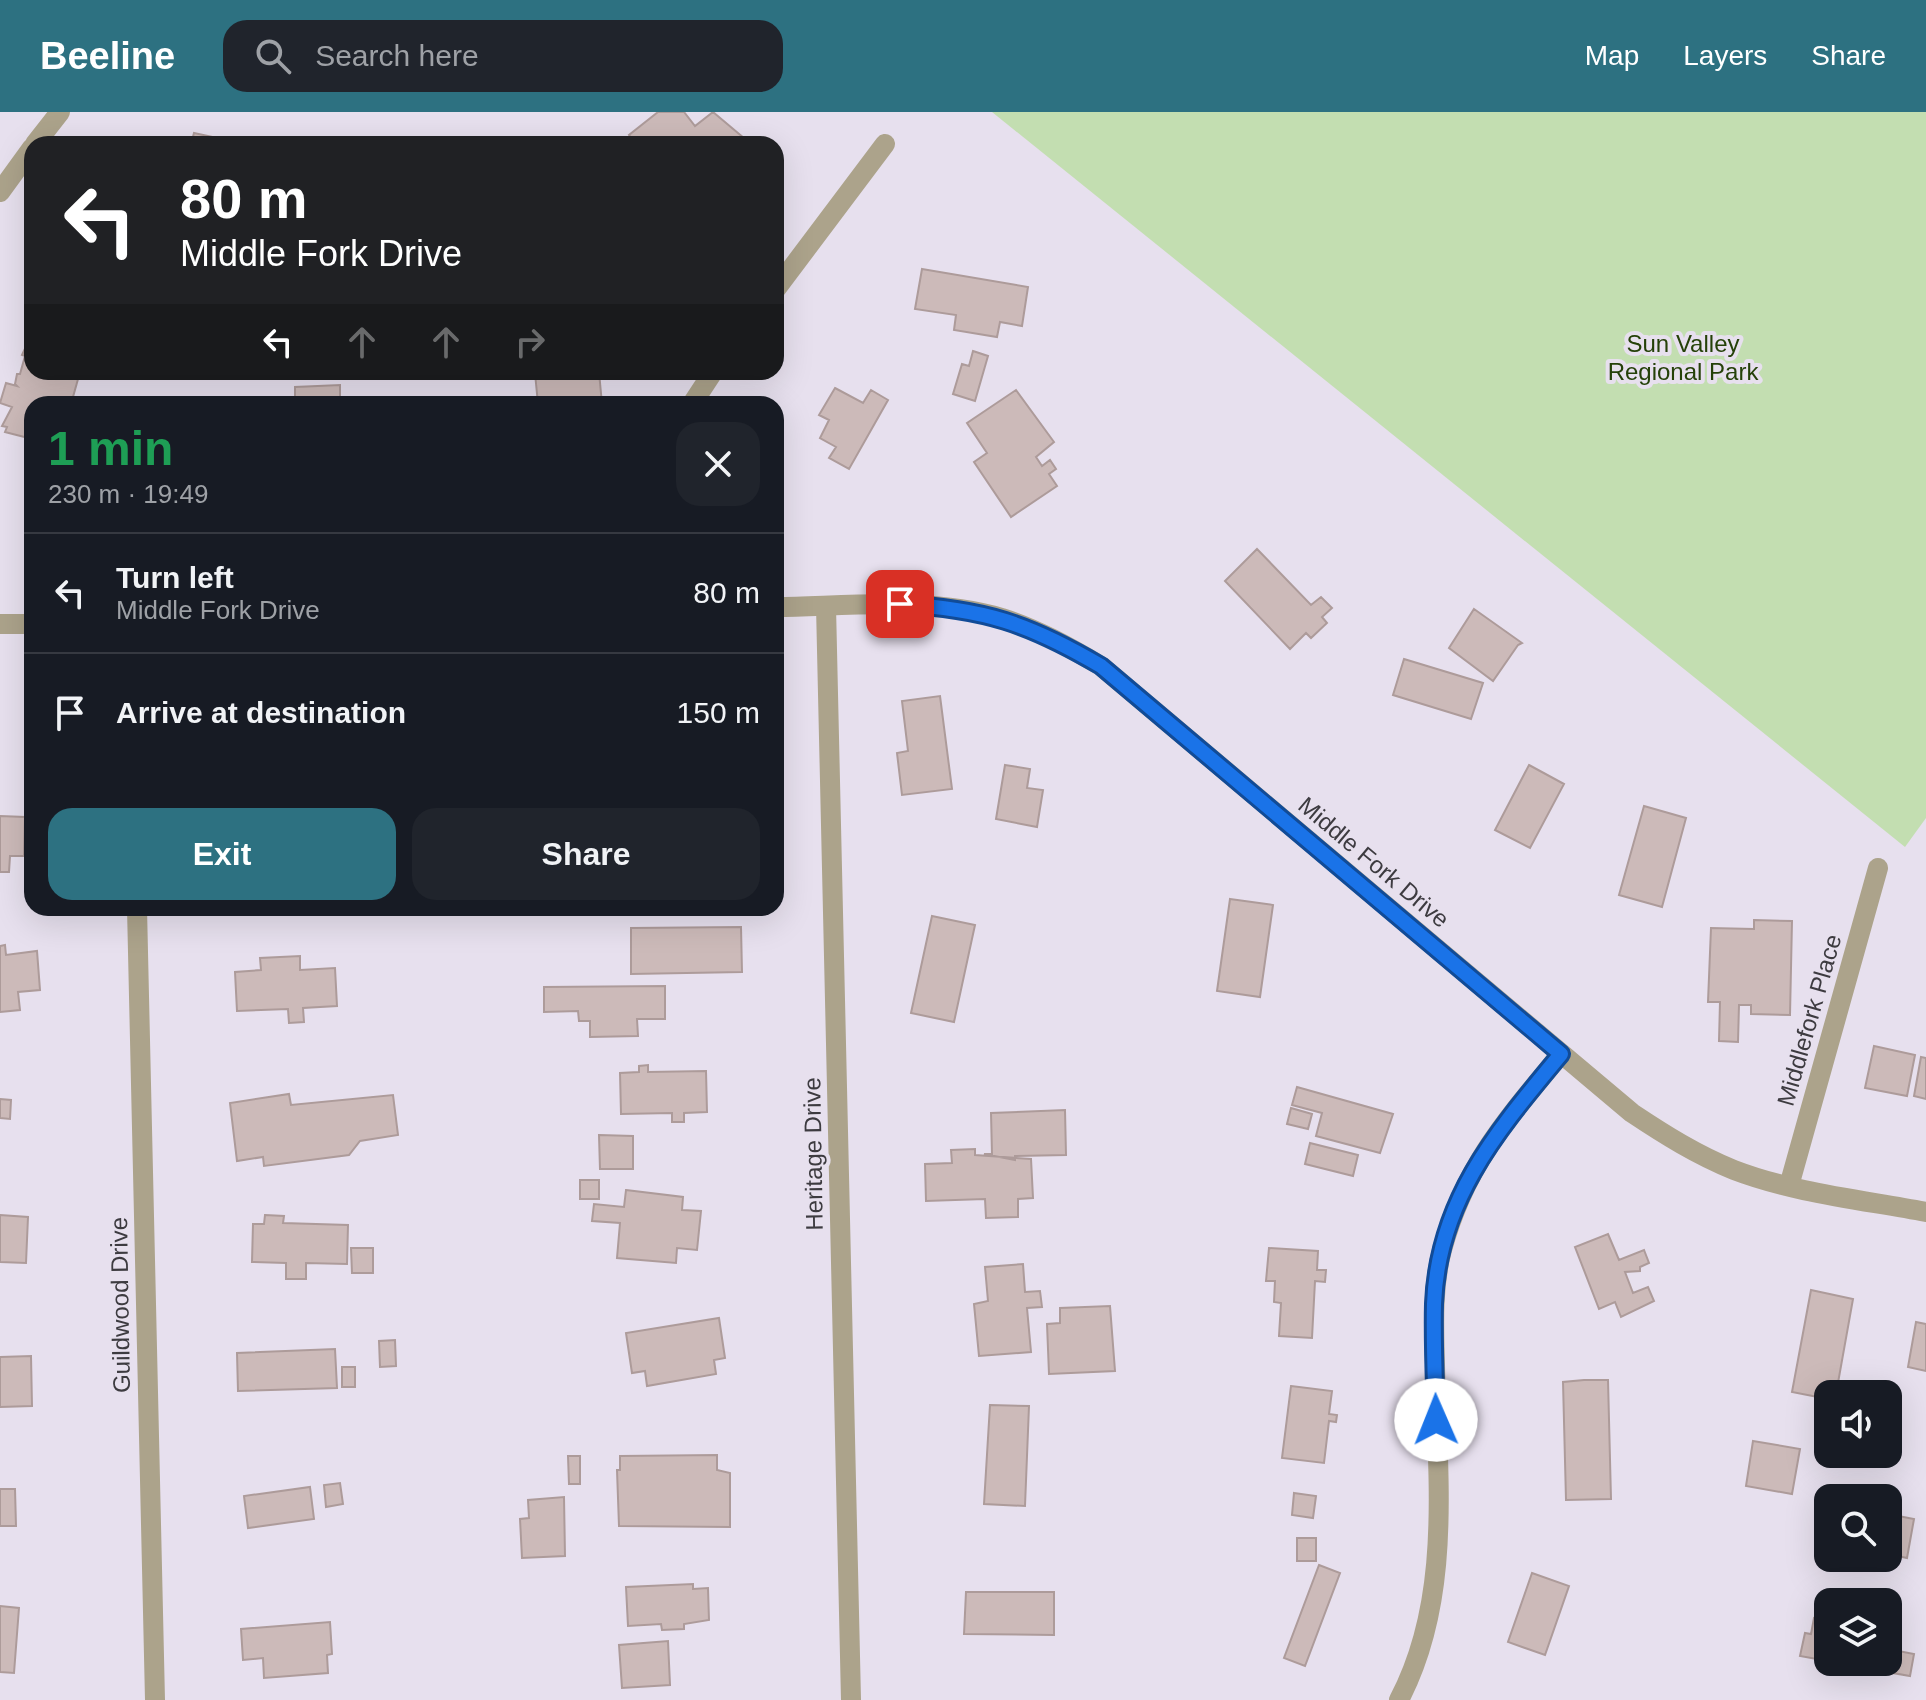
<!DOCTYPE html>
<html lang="en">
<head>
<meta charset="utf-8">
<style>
	body { margin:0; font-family:Helvetica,sans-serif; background:#20242c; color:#f1f3f6; height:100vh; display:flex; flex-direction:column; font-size:30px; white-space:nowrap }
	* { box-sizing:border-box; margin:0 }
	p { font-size:26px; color:#9ea1a6 }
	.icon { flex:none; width:44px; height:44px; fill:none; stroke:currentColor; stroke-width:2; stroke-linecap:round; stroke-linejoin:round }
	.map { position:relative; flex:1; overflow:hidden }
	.details { position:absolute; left:24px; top:284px; width:760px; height:520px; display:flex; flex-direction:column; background:#171b24; border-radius:24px; box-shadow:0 8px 32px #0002 }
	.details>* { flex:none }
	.guide { position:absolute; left:24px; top:24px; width:760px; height:244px; border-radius:24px; box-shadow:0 8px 32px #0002; background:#202124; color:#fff; overflow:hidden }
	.tools { position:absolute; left:1814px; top:1268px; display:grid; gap:16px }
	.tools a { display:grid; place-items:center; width:88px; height:88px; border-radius:16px; background:#171b24; box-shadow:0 8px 32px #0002; font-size:40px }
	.pin { position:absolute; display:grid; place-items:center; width:68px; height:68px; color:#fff; margin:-34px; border-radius:16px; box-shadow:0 4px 12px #0006 }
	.me { position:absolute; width:88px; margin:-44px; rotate:359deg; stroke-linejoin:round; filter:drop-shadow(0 0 6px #0008) }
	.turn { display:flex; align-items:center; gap:28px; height:168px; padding:0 24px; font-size:36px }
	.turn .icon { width:104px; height:104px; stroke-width:2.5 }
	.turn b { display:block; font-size:56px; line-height:68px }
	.lanes { display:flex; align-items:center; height:76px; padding:0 24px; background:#0003; justify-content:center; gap:40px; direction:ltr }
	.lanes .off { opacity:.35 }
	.round { display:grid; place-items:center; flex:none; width:84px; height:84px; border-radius:24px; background:#20242c }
	.summary { display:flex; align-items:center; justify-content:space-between; height:136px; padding:0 24px }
	h1 { font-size:48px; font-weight:600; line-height:60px; color:#1e9e55 }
	.cta { display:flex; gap:16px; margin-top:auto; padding:16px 24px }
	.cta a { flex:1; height:92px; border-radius:24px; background:#2d7181; color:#fff; font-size:32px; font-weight:600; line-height:92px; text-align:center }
	.cta a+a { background:#20242c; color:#f1f3f6 }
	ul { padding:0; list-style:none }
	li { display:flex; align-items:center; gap:24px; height:120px; padding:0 24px; border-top:2px solid #363941 }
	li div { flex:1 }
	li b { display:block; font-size:30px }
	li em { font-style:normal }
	header { display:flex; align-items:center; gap:48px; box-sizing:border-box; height:112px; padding:0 40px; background:#2d7181; color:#fff }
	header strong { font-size:38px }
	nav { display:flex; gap:44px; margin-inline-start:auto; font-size:28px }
	.search { width:560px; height:72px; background:#20242c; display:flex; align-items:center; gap:20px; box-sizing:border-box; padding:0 28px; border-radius:24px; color:#9ea1a6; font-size:30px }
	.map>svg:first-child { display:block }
	.green { fill:#c3deb1 }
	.building { fill:#ccbab9; stroke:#ad9b9a; stroke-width:2 }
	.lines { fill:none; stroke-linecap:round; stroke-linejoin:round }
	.street { stroke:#aca38b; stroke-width:20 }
	.route-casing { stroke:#114b97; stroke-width:20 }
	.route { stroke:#1a73e8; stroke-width:14 }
	.labels { text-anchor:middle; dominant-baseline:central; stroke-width:8; stroke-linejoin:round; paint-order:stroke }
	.park-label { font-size:24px; fill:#254109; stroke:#e7e0ee }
	.street-label { font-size:24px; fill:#3d3b40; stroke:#e7e0ee }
</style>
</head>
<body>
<header>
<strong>Beeline</strong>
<div class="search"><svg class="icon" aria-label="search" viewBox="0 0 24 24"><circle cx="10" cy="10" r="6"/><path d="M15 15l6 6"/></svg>Search here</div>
<nav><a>Map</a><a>Layers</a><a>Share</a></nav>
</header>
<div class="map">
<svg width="1926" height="1588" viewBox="0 0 1926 1588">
	<rect width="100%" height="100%" fill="#e7e0ee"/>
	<path class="green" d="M992,0H1926V706L1905,735Z"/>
	<path class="building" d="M658,0H684L695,14L713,0L751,32H636L629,23Z
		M194,21L236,30V32H191Z
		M922,157L1028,175L1022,214L1000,210L997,225L954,218L956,203L915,197Z
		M30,226L32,227V260H80L71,292H32V327L5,320L7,315L2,314L12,295L0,291L6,271L17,274L15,272L17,262H20L25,244L22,243Z
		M973,239L988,244L975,289L953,282L962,252L969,254Z
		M599,260L602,292H538L535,261Z
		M340,273V292H295V275Z
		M835,276L863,291L871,278L888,288L849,357L829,346L836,335L820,326L829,308L819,303Z
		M1016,278L1054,330L1036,345L1042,354L1050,348L1056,357L1049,362L1057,374L1011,405L974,350L987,341L967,311Z
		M1257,437L1311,493L1321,485L1332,496L1322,505L1327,511L1311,526L1306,521L1290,537L1225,469Z
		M1474,497L1522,531L1518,533L1493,569L1449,536Z
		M1404,547L1483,571L1471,607L1393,583Z
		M940,584L952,677L902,683L897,641L908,639L902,589Z
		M1005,653L1030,657L1027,676L1043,678L1037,715L996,707Z
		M1529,653L1564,672L1530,736L1495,718Z
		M1644,694L1686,706L1662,795L1619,783Z
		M0,704L25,705L24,744H10L9,760H0Z
		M1230,787L1273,793L1260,885L1217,879Z
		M932,804L975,813L954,910L911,901Z
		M1754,808L1792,809L1790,903L1751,902V893H1739L1738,930L1719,929L1720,890H1708L1711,816L1754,817Z
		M741,815L742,860L631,862V816Z
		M5,833L6,843L37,839L40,878L18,880L20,898L0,900V834Z
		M300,844V858L335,856L337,894L303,896L304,910L289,911L288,897L237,899L235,860L261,858L260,846Z
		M665,874V907H637L638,924L590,925V909H579L578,899L544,900V875Z
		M1874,934L1915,943L1907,984L1865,976Z
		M1921,945L1926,946V987L1914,984Z
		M648,953V960L706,959L707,1000L684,1001V1010H672V1001L621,1002L620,961L639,960V954Z
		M1297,975L1393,1002L1380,1041L1316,1024L1322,1001L1292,993Z
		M289,982L291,993L393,983L398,1023L360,1029L349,1043L264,1054L263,1045L237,1049L230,991Z
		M0,987L11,988L10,1007L0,1006Z
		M1291,996L1312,1002L1308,1017L1287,1012Z
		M1065,998L1066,1043L1015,1044V1048L984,1042H992L991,1001Z
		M599,1023L633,1024V1057H600Z
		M1310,1031L1358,1043L1353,1064L1305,1052Z
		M975,1037V1043L1031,1047L1033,1086L1018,1087V1105L986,1106L985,1087L926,1089L925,1052L952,1051L951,1038Z
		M580,1068H599V1087H580Z
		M626,1078L683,1085L682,1098L701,1099L697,1138L677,1136L676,1151L617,1146L620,1111L592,1109L594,1092L624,1095Z
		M0,1103L28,1105L26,1151L0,1150Z
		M265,1103L284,1104L283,1111L348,1113L347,1152L306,1151V1167H286V1151L252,1150L253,1112H264Z
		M1608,1122L1619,1148L1644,1138L1649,1151L1640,1155V1159L1625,1160L1633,1181L1648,1175L1654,1189L1621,1205L1615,1190L1599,1197L1575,1135Z
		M351,1136H373V1161H352Z
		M1269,1136L1318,1139L1317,1158H1326L1325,1170L1315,1169L1312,1226L1279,1224L1281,1191L1274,1190L1275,1169H1266Z
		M1023,1152L1025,1180L1040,1179L1042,1195L1027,1196L1031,1240L979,1244L974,1192L988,1189L985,1155Z
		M1811,1178L1853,1187L1836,1282H1828V1287L1792,1280Z
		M1110,1194L1115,1259L1049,1262L1047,1212L1060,1211V1196Z
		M719,1206L725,1246L714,1248L716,1262L647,1274L645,1259L632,1261L626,1221Z
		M1916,1210L1926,1212V1259L1908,1255Z
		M395,1228L396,1254L380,1255L379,1229Z
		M335,1237L337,1276L238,1279L237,1241Z
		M31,1244L32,1294L0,1295V1245Z
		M342,1255H355V1275H342Z
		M1584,1268H1608L1611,1387L1566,1388L1563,1270Z
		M1291,1274L1332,1279L1329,1302L1337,1303L1336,1310L1329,1309L1324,1351L1282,1346Z
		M990,1293L1029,1294L1025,1394L984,1392Z
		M1753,1329L1800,1337L1792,1382L1746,1374Z
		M717,1343V1358L730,1361V1415L619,1414L617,1358H620V1344Z
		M568,1344H580V1372H569Z
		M340,1371L343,1392L326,1395L324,1373Z
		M310,1375L314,1407L248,1416L244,1384Z
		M0,1377H15L16,1414H0Z
		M1294,1381L1316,1384L1313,1406L1292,1403Z
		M564,1385L565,1444L522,1446L520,1407L529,1406L528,1388Z
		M1888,1402L1914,1407L1907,1446L1888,1442Z
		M1297,1426H1316V1449H1297Z
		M1319,1453L1340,1461L1305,1554L1284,1546Z
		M1532,1461L1569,1474L1545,1543L1508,1530Z
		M693,1472V1477L708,1476L709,1508L684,1512V1517L662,1518L661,1512L628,1514L626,1475Z
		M966,1480H1054V1523L964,1522Z
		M0,1494L19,1496L14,1561L0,1560Z
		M1814,1506L1828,1509V1549L1800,1544L1805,1521L1811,1522Z
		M330,1510L332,1542L327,1543L328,1561L264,1566L263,1546L243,1548L241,1517Z
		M668,1529L670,1573L622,1576L619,1533Z
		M1888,1537L1914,1542L1910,1564L1847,1553L1845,1562L1827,1559L1828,1550H1888Z"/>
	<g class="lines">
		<path class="street" d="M35,32L60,0
			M0,80L32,36
			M776,177L885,32
			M692,292L713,260
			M826,494L851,1588
			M776,495C851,494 929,485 1002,506C1037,517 1069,535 1101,554L1632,1001C1665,1023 1697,1043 1734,1058C1794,1081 1863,1088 1926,1100
			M0,512H32
			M137,796L155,1588
			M1789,1074L1878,756
			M1399,1588C1453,1485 1437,1365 1435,1253C1434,1215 1432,1175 1442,1138C1465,1053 1507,1007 1561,942"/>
	</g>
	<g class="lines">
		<defs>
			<path id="route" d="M900,492C984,497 1028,511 1101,554L1561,942C1498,1018 1438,1087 1434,1192C1433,1231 1435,1270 1436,1308"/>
		</defs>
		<use href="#route" class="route-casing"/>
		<use href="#route" class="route"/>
	</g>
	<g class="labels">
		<g class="park-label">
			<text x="1683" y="231">Sun Valley<tspan x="1683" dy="28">Regional Park</tspan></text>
		</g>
		<g class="street-label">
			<text transform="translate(1374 750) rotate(40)">Middle Fork Drive</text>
			<text transform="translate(1809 908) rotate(-74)">Middlefork Place</text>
			<text transform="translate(813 1042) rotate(-91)">Heritage Drive</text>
			<text transform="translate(120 1193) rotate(-91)">Guildwood Drive</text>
		</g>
	</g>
</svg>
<div class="tools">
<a><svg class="icon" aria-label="sound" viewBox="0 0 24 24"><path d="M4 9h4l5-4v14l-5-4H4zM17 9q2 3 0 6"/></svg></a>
<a><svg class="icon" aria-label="search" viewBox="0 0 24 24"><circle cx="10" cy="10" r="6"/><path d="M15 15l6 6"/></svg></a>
<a><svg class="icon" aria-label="layers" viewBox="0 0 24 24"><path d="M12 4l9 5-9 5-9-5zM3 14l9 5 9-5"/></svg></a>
</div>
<div class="pin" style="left:900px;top:492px;background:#d93025"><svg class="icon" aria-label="arrive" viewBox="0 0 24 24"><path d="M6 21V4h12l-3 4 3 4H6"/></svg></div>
<svg class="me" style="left:1436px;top:1308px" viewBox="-20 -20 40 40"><circle r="19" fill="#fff"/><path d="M0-13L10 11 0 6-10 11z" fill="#1a73e8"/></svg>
<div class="guide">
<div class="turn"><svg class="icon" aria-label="left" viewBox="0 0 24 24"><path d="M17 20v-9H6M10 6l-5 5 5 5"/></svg><div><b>80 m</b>Middle Fork Drive</div></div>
<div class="lanes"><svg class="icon" aria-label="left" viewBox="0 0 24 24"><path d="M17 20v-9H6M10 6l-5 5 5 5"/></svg><svg class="icon off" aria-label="ahead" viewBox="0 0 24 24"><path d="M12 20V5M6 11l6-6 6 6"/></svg><svg class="icon off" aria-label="ahead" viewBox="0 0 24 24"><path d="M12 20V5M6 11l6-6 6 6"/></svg><svg class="icon off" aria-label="right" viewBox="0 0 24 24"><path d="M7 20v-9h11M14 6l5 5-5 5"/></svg></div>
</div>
<section class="details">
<div class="summary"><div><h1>1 min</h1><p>230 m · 19:49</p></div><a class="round"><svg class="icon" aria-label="close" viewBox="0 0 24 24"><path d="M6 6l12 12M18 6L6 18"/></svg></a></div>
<ul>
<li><svg class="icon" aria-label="left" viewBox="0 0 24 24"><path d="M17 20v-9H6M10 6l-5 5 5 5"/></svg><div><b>Turn left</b><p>Middle Fork Drive</p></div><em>80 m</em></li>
<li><svg class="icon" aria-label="arrive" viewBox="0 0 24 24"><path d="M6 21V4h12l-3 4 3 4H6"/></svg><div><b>Arrive at destination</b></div><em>150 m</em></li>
</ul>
<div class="cta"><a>Exit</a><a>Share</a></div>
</section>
</div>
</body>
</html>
